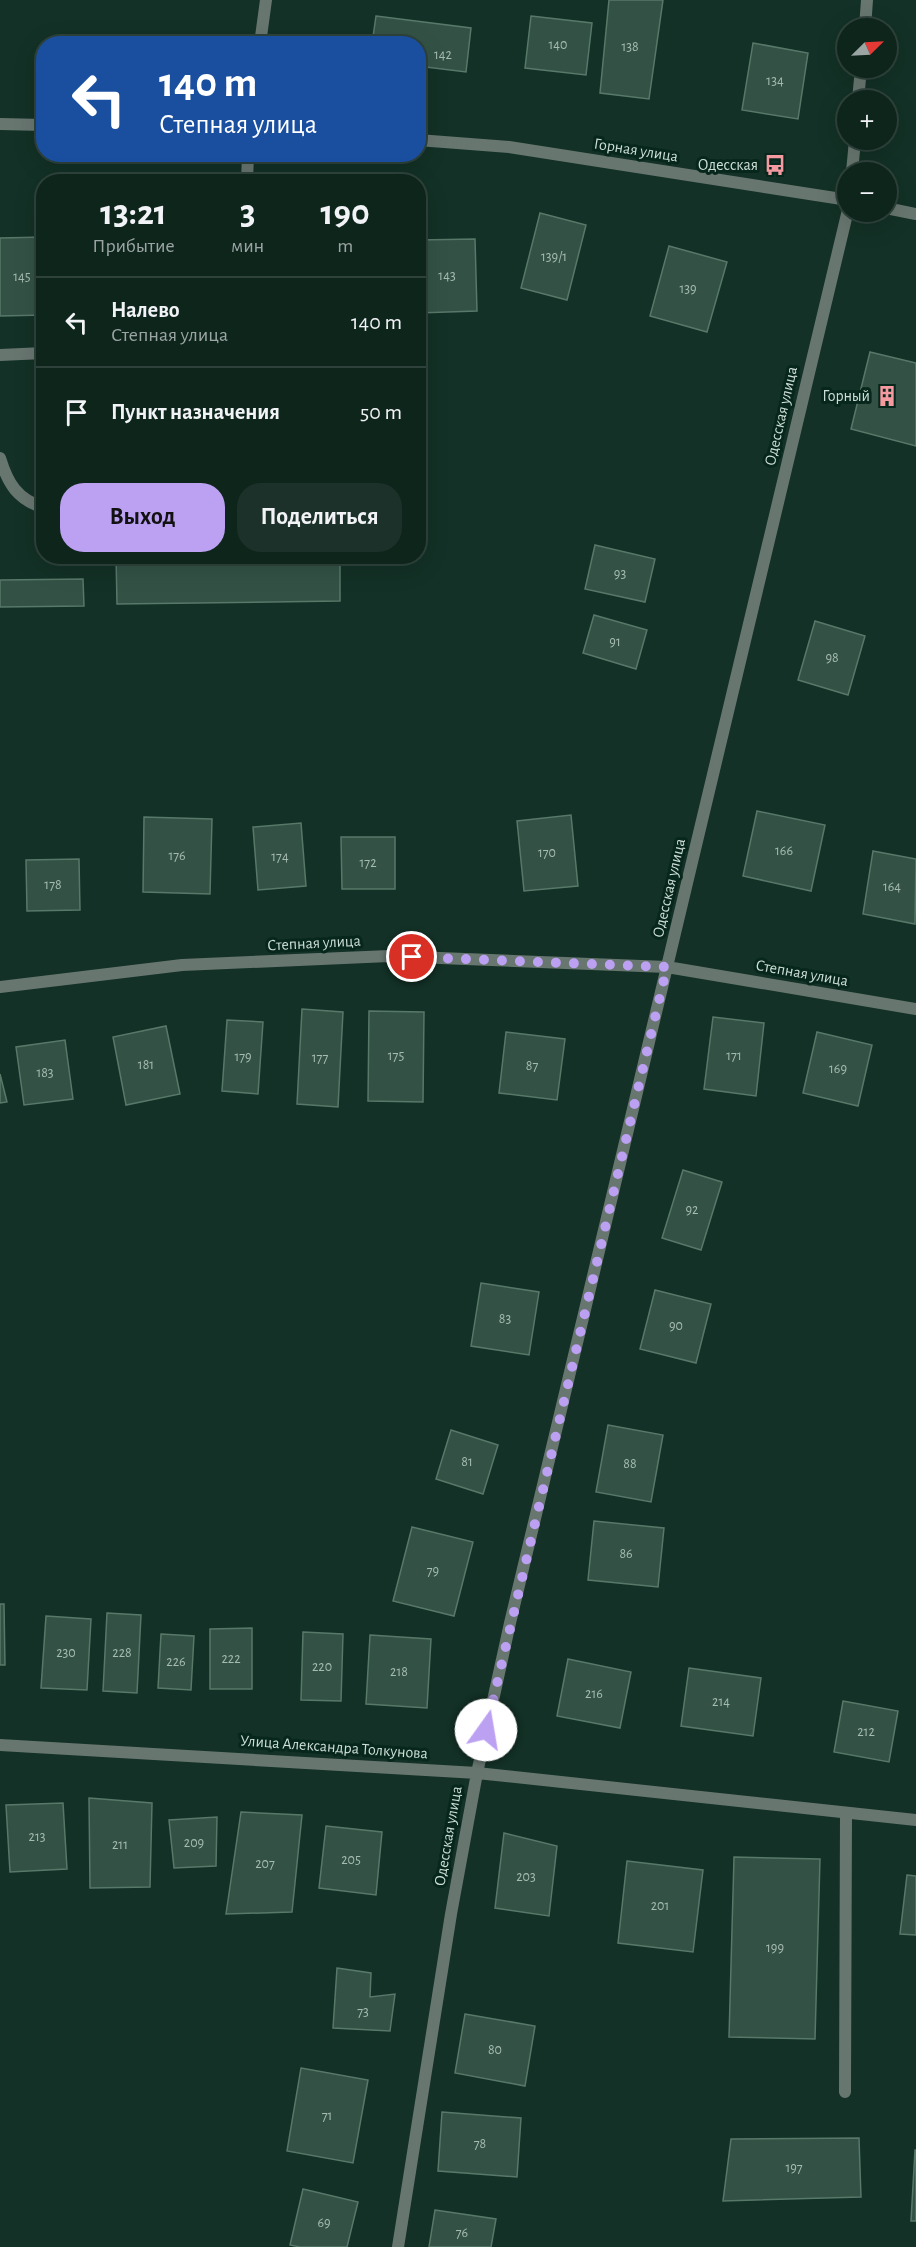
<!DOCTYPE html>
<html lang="ru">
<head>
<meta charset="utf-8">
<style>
	body { margin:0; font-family:"Alegreya Sans",sans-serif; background:#1c3129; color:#f1f3f6; height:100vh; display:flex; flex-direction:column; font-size:22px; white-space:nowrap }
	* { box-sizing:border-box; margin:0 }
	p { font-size:20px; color:#9ba5a3 }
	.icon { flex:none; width:33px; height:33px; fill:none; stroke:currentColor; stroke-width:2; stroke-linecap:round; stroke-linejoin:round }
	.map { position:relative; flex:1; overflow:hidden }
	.side { position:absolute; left:36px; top:174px; width:390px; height:390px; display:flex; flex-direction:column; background:#0e251c; border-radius:24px; box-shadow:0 6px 24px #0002,0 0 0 2px #2e423b }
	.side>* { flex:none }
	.top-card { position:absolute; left:36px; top:36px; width:390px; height:126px; border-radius:24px; box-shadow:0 6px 24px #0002,0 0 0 2px #2e423b; background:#1a4fa0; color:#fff; overflow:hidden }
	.needle { width:39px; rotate:66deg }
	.fabs { position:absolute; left:837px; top:18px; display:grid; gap:12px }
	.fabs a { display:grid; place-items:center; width:60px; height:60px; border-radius:50%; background:#0e251c; box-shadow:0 6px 24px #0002,0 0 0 2px #2e423b; font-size:30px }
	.pin { position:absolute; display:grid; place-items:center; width:51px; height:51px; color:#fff; margin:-26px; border:3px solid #fff; border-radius:50%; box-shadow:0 2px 6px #0007 }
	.me { position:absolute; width:66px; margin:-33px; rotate:13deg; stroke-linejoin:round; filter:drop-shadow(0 0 4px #0008) }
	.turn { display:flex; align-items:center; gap:21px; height:126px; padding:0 24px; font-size:27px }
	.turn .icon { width:78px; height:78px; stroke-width:2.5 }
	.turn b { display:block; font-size:42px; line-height:51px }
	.eta { display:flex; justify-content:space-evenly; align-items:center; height:102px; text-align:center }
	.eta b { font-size:36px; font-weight:600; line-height:42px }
	.button { display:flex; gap:12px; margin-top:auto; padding:12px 24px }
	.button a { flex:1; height:69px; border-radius:24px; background:#bca0f2; color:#111; font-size:24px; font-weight:600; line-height:69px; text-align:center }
	.button a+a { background:#1c3129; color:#f1f3f6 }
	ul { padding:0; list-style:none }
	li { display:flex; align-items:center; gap:18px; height:90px; padding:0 24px; border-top:2px solid #2e423b }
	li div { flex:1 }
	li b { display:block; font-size:22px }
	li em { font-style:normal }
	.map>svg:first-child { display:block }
	.building { fill:#335245; stroke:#58786a; stroke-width:1.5 }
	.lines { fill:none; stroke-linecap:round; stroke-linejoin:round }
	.service { stroke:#687670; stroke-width:12 }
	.minor { stroke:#687670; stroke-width:12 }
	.tertiary { stroke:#687670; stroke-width:12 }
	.route { stroke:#bca0f2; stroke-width:10; stroke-dasharray:0 18 }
	.labels { text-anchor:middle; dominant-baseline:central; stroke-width:6; stroke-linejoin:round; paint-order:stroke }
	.number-label { font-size:14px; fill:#a6bbb2 }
	.street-label { font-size:16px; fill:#ccded6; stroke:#08271c }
	.poi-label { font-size:16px; fill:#ccded6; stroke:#08271c; text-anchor:end }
</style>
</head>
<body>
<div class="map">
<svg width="916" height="2247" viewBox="0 0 916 2247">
	<rect width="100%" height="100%" fill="#133126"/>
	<path class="building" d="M609,0H663L649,99L600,93Z
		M376,16L471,28L466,72L418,66V44H372Z
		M531,16L592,23L586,75L525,68Z
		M753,43L808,53L798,119L742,110Z
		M540,213L586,225L567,300L521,288Z
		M44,237V315L0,316V238Z
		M475,239L477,311L418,313V240Z
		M669,246L727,262L707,332L650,316Z
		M870,352L916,363V446L851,429Z
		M595,545L655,559L645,602L585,589Z
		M116,556H340V601L117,604Z
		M83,579L84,606L0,607V580Z
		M594,615L647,630L636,669L583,653Z
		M815,621L865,636L848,695L798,680Z
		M757,811L825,825L811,891L743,876Z
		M571,815L578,886L524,891L517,821Z
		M144,817L212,819L210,894L143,892Z
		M301,823L306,886L258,890L253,827Z
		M341,837H395V889H342Z
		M873,851L916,859L915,924L863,914Z
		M79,859L80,910L27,911L26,860Z
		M302,1009L343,1012L338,1107L297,1104Z
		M369,1011L424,1012L423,1102L368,1101Z
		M713,1017L764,1023L756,1096L704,1089Z
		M227,1020L263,1022L258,1094L222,1091Z
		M166,1026L180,1094L126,1105L113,1037Z
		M506,1032L565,1039L557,1100L499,1093Z
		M506,1032L565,1039L557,1100L499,1093Z
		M817,1032L872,1045L858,1106L803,1093Z
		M65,1040L73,1099L24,1105L16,1047Z
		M0,1074L7,1102L0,1103Z
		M683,1170L722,1182L701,1250L662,1238Z
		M481,1283L539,1292L529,1355L471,1346Z
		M655,1290L711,1304L696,1363L640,1349Z
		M608,1425L663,1435L651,1502L596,1492Z
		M451,1430L498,1445L483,1494L436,1479Z
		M594,1521L664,1528L658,1587L588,1580Z
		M412,1527L473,1542L454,1616L393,1601Z
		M0,1604H4L5,1665H0Z
		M107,1613L141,1615L137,1693L103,1691Z
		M46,1616L91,1619L87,1690L41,1688Z
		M252,1628V1689H210V1629Z
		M303,1632L343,1634L341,1701L301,1700Z
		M161,1634L194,1636L191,1690L158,1688Z
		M370,1635L431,1639L427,1708L366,1704Z
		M568,1659L631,1672L620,1728L557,1716Z
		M689,1668L761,1678L753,1736L681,1726Z
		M843,1701L898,1711L889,1762L834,1752Z
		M89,1798L152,1803L150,1887L90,1888Z
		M63,1803L67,1869L10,1872L6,1805Z
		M241,1812L302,1815L292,1912L226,1914Z
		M217,1817L216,1866L174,1868L169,1820Z
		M326,1826L382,1832L376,1895L319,1888Z
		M504,1833L557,1846L549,1916L495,1908Z
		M734,1857L820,1859L815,2039L729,2037Z
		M627,1861L703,1870L693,1952L618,1943Z
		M907,1875L916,1876V1935L900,1934Z
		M337,1968L371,1973L370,1997L395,1994L390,2031L333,2028Z
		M465,2014L535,2026L525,2086L455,2073Z
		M301,2068L368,2080L353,2163L287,2151Z
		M442,2112L521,2118L517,2177L438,2171Z
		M859,2138L861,2197L723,2201L731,2139Z
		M915,2150H916V2221H911Z
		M303,2189L358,2202L347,2247H300L290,2245Z
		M435,2210L496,2219L491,2247H429Z"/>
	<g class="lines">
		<path class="service" d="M247,182L248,154
			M0,355L44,353
			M0,458C8,484 17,499 44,508"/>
		<path class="minor" d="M865,28L867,0
			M260,44L266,0
			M858,100L861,68
			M852,172L855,140
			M0,987L182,965L389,956L667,967L916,1009
			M0,1745L477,1773L916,1820
			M845,2092L846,1813
			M398,2247L451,1914L477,1773L510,1623L848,210"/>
		<path class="tertiary" d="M0,124L44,125
			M418,140L509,147L848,200
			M886,208L916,214"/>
	</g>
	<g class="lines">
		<path class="route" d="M412,957L667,967L486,1730"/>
	</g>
	<defs>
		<symbol id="bus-bare" viewBox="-9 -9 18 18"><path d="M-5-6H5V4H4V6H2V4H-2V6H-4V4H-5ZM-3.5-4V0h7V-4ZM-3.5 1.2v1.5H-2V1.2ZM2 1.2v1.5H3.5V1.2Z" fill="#f49aa0" stroke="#08271c" stroke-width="2.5" paint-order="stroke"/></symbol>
		<symbol id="building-bare" viewBox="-9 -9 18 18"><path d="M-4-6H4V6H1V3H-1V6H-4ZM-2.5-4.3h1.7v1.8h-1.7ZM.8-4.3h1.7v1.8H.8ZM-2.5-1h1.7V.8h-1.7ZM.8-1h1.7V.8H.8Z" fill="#f49aa0" stroke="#08271c" stroke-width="2.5" paint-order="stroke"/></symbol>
	</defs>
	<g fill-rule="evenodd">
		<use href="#bus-bare" x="760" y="150" width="30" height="30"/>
		<use href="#building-bare" x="872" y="381" width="30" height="30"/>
	</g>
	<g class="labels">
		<g class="number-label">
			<text x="558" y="45">140</text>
			<text x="630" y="47">138</text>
			<text x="443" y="55">142</text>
			<text x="775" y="81">134</text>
			<text x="554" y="257">139/1</text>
			<text x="447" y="276">143</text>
			<text x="22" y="277">145</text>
			<text x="688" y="289">139</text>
			<text x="620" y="574">93</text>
			<text x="615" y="642">91</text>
			<text x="832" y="658">98</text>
			<text x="784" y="851">166</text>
			<text x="547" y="853">170</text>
			<text x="177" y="856">176</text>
			<text x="280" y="857">174</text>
			<text x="368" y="863">172</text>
			<text x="53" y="885">178</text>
			<text x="892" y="887">164</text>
			<text x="396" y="1056">175</text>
			<text x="734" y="1056">171</text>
			<text x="243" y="1057">179</text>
			<text x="320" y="1058">177</text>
			<text x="146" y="1065">181</text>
			<text x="532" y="1066">87</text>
			<text x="838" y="1069">169</text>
			<text x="45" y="1073">183</text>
			<text x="692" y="1210">92</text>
			<text x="505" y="1319">83</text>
			<text x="676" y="1326">90</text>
			<text x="467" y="1462">81</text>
			<text x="630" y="1464">88</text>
			<text x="626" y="1554">86</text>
			<text x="433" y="1571">79</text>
			<text x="66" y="1653">230</text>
			<text x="122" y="1653">228</text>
			<text x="231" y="1659">222</text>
			<text x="176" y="1662">226</text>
			<text x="322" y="1667">220</text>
			<text x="399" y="1672">218</text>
			<text x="594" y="1694">216</text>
			<text x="721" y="1702">214</text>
			<text x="866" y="1732">212</text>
			<text x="37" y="1837">213</text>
			<text x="194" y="1843">209</text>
			<text x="120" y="1845">211</text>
			<text x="351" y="1860">205</text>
			<text x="265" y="1864">207</text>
			<text x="526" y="1877">203</text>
			<text x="660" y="1906">201</text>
			<text x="775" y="1948">199</text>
			<text x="363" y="2012">73</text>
			<text x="495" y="2050">80</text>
			<text x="327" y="2116">71</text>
			<text x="480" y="2144">78</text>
			<text x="794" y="2168">197</text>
			<text x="324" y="2223">69</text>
			<text x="462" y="2233">76</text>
		</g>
		<g class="street-label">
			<text transform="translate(636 150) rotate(9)">Горная улица</text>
			<text transform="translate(781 416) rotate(-77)">Одесская улица</text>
			<text transform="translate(669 888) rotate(-77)">Одесская улица</text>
			<text transform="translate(314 943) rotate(-3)">Степная улица</text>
			<text transform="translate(802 973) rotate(10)">Степная улица</text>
			<text transform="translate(334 1747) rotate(4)">Улица Александра Толкунова</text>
			<text transform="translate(448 1836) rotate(-80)">Одесская улица</text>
		</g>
		<g class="poi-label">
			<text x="758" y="165">Одесская</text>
			<text x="870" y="396">Горный</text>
		</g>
	</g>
</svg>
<div class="fabs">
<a><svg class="needle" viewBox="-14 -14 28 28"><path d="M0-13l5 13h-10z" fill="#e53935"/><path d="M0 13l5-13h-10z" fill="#9ba5a3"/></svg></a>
<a>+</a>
<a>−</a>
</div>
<div class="pin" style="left:412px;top:957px;background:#d93025"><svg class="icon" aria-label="arrive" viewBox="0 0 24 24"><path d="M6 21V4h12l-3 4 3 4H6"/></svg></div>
<svg class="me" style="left:486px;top:1730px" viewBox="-20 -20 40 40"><circle r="19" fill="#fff"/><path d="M0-13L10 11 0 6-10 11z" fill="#bca0f2"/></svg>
<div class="top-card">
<div class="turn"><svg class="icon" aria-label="left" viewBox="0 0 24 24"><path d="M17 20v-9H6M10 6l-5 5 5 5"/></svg><div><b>140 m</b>Степная улица</div></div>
</div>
<section class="side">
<div class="eta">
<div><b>13:21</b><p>Прибытие</p></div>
<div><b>3</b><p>мин</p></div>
<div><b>190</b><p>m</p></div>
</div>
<ul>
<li><svg class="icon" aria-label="left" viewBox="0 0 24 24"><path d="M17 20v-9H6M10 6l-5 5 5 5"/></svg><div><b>Налево</b><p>Степная улица</p></div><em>140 m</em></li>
<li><svg class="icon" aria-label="arrive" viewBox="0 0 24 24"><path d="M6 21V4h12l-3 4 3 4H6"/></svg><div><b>Пункт назначения</b></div><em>50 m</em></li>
</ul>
<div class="button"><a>Выход</a><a>Поделиться</a></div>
</section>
</div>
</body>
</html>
